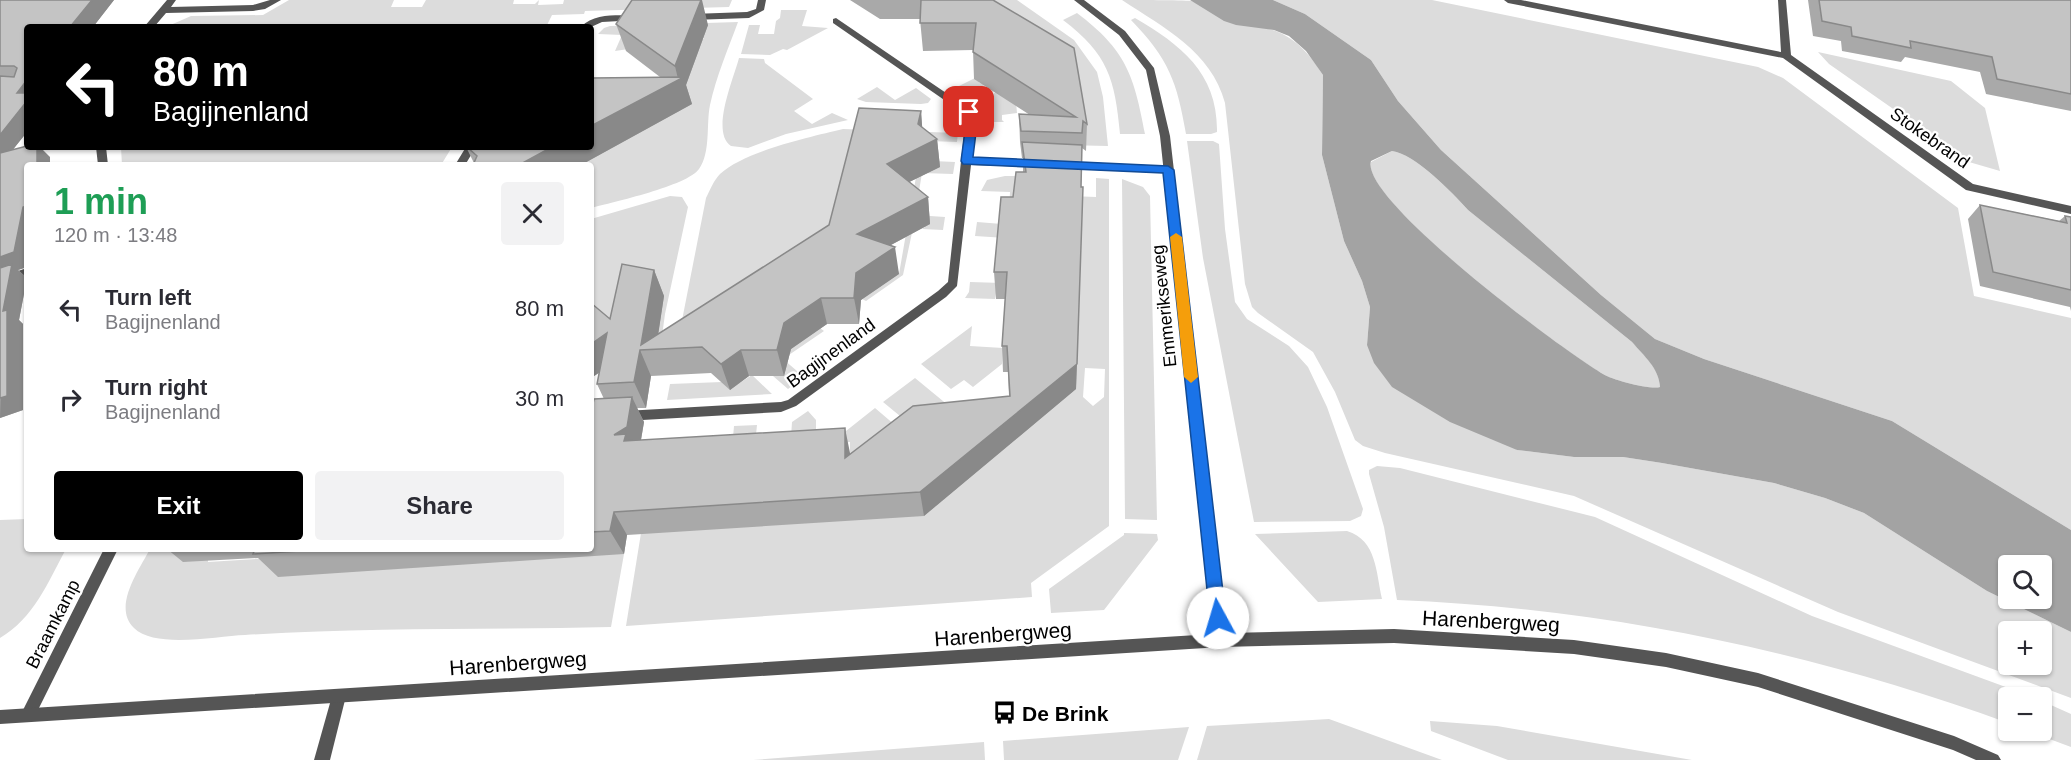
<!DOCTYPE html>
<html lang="en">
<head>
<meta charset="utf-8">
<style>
	body { margin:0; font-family:Helvetica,sans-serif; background:#f2f2f3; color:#2b2b33; height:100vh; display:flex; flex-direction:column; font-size:22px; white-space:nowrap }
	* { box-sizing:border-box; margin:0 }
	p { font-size:20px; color:#7c7c81 }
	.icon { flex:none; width:33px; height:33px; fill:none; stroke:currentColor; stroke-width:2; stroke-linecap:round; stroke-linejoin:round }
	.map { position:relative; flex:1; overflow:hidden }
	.sheet { position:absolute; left:24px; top:162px; width:570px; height:390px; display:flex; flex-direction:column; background:#fff; border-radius:6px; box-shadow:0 2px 4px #0004 }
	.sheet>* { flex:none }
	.hud { position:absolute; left:24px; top:24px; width:570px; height:126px; border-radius:6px; box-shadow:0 2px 4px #0004; background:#000; color:#fff; overflow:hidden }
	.fabs { position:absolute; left:1998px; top:555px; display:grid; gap:12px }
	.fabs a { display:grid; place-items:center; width:54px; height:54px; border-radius:6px; background:#fff; box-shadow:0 2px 4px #0004; font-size:30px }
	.pin { position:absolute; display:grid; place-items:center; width:51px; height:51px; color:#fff; margin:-26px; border-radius:12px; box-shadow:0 3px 9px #0006 }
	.me { position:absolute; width:66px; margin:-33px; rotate:354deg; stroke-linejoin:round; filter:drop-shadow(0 0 4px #0008) }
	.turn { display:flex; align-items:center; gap:21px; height:126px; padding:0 30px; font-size:27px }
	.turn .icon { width:78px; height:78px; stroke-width:2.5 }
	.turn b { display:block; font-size:42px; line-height:51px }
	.round { display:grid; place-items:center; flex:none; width:63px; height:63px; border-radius:6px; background:#f2f2f3 }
	.overview { display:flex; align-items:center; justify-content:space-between; height:102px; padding:0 30px }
	h1 { font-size:36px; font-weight:700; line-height:45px; color:#1e9e55 }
	.action { display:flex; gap:12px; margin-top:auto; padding:12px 30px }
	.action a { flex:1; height:69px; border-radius:6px; background:#000; color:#fff; font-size:24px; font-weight:700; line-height:69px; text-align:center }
	.action a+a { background:#f2f2f3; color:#2b2b33 }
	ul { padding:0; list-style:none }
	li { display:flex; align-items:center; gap:18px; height:90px; padding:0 30px }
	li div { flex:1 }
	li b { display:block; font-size:22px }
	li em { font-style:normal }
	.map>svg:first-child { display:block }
	.green { fill:#dcdcdc; fill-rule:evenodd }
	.water { fill:#a3a3a3; fill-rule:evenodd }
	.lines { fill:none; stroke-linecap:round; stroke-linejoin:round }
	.minor { fill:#555; fill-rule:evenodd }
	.tertiary { fill:#555; fill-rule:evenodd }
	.wall { fill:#a9a9a9 }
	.shaded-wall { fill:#898989 }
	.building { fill:#c4c4c4; stroke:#898989; stroke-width:1.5 }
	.route { fill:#1a73e8; stroke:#114b97; stroke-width:1.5 }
	.slow { fill:#f59e0b }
	.labels { text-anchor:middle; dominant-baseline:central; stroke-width:4.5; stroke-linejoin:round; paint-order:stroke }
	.street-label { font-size:18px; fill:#000; stroke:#fff }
	.near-street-label { font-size:21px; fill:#000; stroke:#fff }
	.near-poi-label { font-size:21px; font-weight:bold; fill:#000; stroke:#fff; text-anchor:start }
</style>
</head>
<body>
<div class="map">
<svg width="2071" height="760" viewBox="0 0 2071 760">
	<rect width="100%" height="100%" fill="#fff"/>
	<path class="green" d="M289,0H394L391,7H422L426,0H514L513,4H535L539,0L538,5L563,4L564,0H732L729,7L585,11L584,14L552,15L546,27H166L191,16L263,15Z
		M949,0H1017L1074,40L1097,72L1103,97L1108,146L1020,144L1083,141Z
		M1122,0C1137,0 1180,0 1192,1C1206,6 1217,18 1232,23C1241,26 1250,25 1259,27C1290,31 1307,50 1323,75L1322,155L1344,241L1362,281L1370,307L1367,345L1517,450L1574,457H1623L1662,463L1774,483L1825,498L1864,513L1987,591L2071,632V698L1838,612L1574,496L1385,453L1363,446L1355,440L1335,392L1313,352L1258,313L1252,307L1245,284L1225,103C1211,51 1164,28 1122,0ZM2008,632H2042V664H2008Z
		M1273,0H1432L1758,67L1783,78L1958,208L1974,296L2071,318V530L1892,421L1704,359L1655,339L1601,295L1441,150L1398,101L1371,60L1305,14Z
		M781,10H807L802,26L828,28L787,50L783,49L770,55L741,54L749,25H760L758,34H774L776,21L780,18Z
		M1077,13C1126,50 1134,75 1145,134H1120C1115,79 1108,54 1063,20Z
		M1135,18C1181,45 1218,73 1217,132L1211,134H1186C1177,82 1169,59 1131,20Z
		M738,22C728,49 716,77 710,105C706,124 711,152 699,169C687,186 613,202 591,208V165H581L704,38L615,51L622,35L598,34L604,28L610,26Z
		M1818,52L1951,81L1985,108L2000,171L1969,162L1829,64Z
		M739,58L764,59L765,63L813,99L794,111L812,124L832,113L848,120L786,134L748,148L731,146C710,132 734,78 739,58Z
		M975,78L980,83L993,78L1015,92L1017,113L1002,115V120L1004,122H990L991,111L980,102L1001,89L990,82L969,94L957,87Z
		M877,87L895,100L916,88L931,99L928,103L921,104L866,102L857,99Z
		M843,129L958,133L957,142L929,141L834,252L676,351L706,198C710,190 714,180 720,174C745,151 810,137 843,129Z
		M1187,141H1213L1219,144L1225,229L1235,302L1247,319L1289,346L1308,367L1327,407L1363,509L1361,516L1350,521L1254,522L1203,258Z
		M121,147H452L441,165H122Z
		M1392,151C1415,154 1453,193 1468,210L1632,342C1645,356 1659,368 1660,387C1651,390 1612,380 1603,374C1566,353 1360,200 1371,162Z
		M933,161L955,162L953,174L922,173L915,215L945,217L943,230L922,229L925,227L909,218L917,171Z
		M1005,176H1021L1020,194L1096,197V178L1109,179V526L1031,583L1032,597L626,626L652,465L924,516L1075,389L1082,215L1009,213L1010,192L981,191L987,180ZM1085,368L1105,369L1104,397L1093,406L1083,397Z
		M1122,179L1143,187L1150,196L1157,520L1125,519Z
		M670,196L682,197L688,207L665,314L660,351L591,319V219Z
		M977,222L1002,224L1001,234L1013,235L1009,287H997L995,299L965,298L969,292L970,282L1002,283L1006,238L975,236Z
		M907,228H913L903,275L866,301L862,299L899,274Z
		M972,326L970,346L1003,348L1002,364L973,387L964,380L951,389L921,364Z
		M820,328L824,331L783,359L804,377L788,389L773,376H777L786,367L777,357Z
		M752,375L772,394L667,400L670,384L722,382L730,389Z
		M915,378L949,406L917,430L883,402Z
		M875,408L909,437L893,450L850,453V442L833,443L832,454L748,459L749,448L732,449L734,426L757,425L754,454L790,452L792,422L808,411L816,420V438L845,436L846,431Z
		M1377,466L1400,468L1595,517L1812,616L2033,697L2008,698V723C1813,652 1605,608 1397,600L1384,527L1369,474V470Z
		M27,519V549H66C48,582 34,618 0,638V520Z
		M1347,531C1377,540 1376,573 1382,599L1318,602L1255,534Z
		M1124,533L1157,534L1158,540L1104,610L1051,613L1049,589L1124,535Z
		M150,549H188L208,560V562L350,553L624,554L611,627C489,630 367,627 245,635C217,636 155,649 134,628C112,607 139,570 150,549Z
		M2042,701L2071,714V747L2028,731L2042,730Z
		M1329,719L1442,760H1197L1207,726Z
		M1430,721L1497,726L1692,760H1508L1431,731Z
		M1189,727L1178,760H1004L1003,741Z
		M984,742L985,760H753Z"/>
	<path class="water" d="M1190,0H1273L1305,14L1371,60L1398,101L1441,150L1601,295L1655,339L1704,359L1892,421L2071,530V632L1987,591L1864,513L1825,498L1774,483L1662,463L1623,457H1574L1517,450L1450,422L1392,387L1374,363L1367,345L1370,307L1362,281L1344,241L1322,155L1323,75L1306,51L1289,36L1274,30L1236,25L1224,21ZM1392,151C1415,154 1453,193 1468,210L1632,342C1644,356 1659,368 1660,387C1651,390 1612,380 1603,374C1566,353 1359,199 1371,161ZM2008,566H2042V598H2008Z"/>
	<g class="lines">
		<path class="minor" d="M167,0H176L171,7L253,5L270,0H281L265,9L253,11L166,13L154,27H144Z
			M758,0H766L764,10L749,18L692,20L688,17L692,14L747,12L756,9Z
			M1504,0H1521L1781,52L1778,0H1786L1791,55L1973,184L2071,206V214L1966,190L1783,58L1508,3Z
			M635,15L638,16V20L602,22L591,27H581C595,12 617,16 635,15Z
			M836,18L974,112L976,114L971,158L1038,161L1043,164L1038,167L971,165L957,286L946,297L796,406L781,412L625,421L621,420L619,416L621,412L625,411L781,402L788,400L938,291L948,282L966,115L833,23V19Z
			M96,147H106L108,165H98Z
			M466,147H476L465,165H455Z
			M1067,162L1168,167L1173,170L1168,173L1063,167L1062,165Z
			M27,268V276L0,285V277Z
			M104,549H118L33,720L28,722L23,720L21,715L23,710Z
			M339,689L344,691L346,696L330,760H314L332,696L334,691Z"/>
		<path class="tertiary" d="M1074,0H1084L1125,31L1154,68L1170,136L1227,633L1394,629L1574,640L1666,653L1758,673L1954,736L1998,755L2001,760H1976L1953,750L1758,687L1666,667L1574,654L1394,643L1221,647L0,724V710L1213,634L1160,136L1146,70L1119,35Z"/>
	</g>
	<path class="wall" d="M0,0H114L93,27H27V132L13,149L50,157V165H27V267L18,270L27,278L19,320L23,324V410L0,418Z
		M850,0H993L1087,124L1086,151L1082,148L1076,389L924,516L627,535L624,554L278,577L258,558L183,562L167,549H591V412L604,399L597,384L599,373L591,378L610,319L654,270L664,296L658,334L829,225L921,111L922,128L937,139L940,167L909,182L928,197L930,224L891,245L899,274L861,300L859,324H827L791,349L784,376H749L730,390L711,373L651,376L646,408H637L644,422L641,440L850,454L1009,396L1008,372H1003L1002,346L1005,299H996L994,272L1013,197L1023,172V158H1022L1020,142L1019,114L1030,115L974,79L973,50L923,51L920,19H880Z
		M1808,0H2071V111L1986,94L1980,72L1905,57L1901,62L1842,51L1841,41L1813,36Z
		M616,24L708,25L686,85L692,104L581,165H473L474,163L466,147H591L660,77L626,51Z
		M1980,205L2059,221L2065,216L2071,217V311L2070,307L1980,286L1968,219Z"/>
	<path class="shaded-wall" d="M92,0H114L93,27H70Z
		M701,0H702L708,25L686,85L692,104L581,165H519L552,147H591V126L678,79L675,66Z
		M27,80V132L0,166V135L17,93Z
		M921,111L923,138L937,139L940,167L891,191L887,164Z
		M37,147H40L50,157V165H37Z
		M928,197L930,224L861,261L857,234Z
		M27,206V267L18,270L27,278L19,320L23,324V410L0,418L3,311L0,276V257L23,207Z
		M895,247L899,274L861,300L859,324L854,298L856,273Z
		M654,270L664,296L656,349L641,345Z
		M821,298L827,324L791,349L784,376L777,350L784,323Z
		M607,333L619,359L591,378V344Z
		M640,350L651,376L646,408L634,382Z
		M741,350L749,376L730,390L721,364Z
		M1077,364L1076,389L924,516L920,492Z
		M632,397L644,422L639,451L614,435Z
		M845,428L850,453V482L845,458Z
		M614,512L627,535L624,554L610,531Z"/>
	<path class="building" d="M0,0H92L70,27H27V80L17,93H27V101L0,135V76L14,77L17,68L14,66H0Z
		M632,0H701L675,66L616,24Z
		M921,0H993L1074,48L1087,124L1083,121L1082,133L1021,131L1019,114L1076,117L973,52L976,23H920Z
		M1819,0H2071V94L1997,79L1992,57L1910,41L1911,48L1852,36L1851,27L1822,21Z
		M684,77L591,126V78Z
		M859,108L921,111L918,124L937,139L887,164L928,197L857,234L895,247L856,273L854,298H821L784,323L777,350H741L721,364L702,347L640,350L634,382L597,384L607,333L591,344V303L610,319L622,264L654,270L641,345L829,225Z
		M1022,142L1082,145L1081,187H1083L1077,364L920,492L614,512L610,531L591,532V412L594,399L632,397L627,427L614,435L626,434L624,441L845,428V458L913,406L1010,396L1007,346H1002L1007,272H994L1001,197H1013L1016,172H1026Z
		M27,146V147H37V165H27V206L23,207L14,252L0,257V153Z
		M467,147H552L519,165H473L477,156Z
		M1980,205L2067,223L2065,216L2071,217V290L1993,272Z
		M12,264L3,311L7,310V396L0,398V268Z
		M255,549H330L253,554Z"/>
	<path class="route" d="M969,108L973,109L978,116L973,157L1168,166L1174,170L1226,618L1224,623L1218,625L1213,623L1210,618L1163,173L963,164L961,161L967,116L964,112Z"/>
	<path class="slow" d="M1176,233L1182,237L1198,377L1191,383L1184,377L1170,237Z"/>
	<defs>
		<symbol id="bus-bare" viewBox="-9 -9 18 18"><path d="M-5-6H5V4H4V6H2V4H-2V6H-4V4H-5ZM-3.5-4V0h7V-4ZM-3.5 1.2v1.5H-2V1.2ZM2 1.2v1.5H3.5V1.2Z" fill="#000" stroke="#fff" stroke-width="2.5" paint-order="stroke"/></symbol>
	</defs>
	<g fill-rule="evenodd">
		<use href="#bus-bare" x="988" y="696" width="33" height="33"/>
	</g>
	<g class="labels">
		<g class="street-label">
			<text transform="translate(1930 138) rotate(35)">Stokebrand</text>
			<text transform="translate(1164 306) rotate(-96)">Emmerikseweg</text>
			<text transform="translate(831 353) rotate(-36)">Bagijnenland</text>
			<text transform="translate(53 624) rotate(-63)">Braamkamp</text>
		</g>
		<g class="near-street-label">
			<text transform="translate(1491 621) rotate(3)">Harenbergweg</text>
			<text transform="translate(1003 634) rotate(-4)">Harenbergweg</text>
			<text transform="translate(518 663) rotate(-4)">Harenbergweg</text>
		</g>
		<g class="near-poi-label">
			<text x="1022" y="713">De Brink</text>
		</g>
	</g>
</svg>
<div class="fabs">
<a><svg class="icon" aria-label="search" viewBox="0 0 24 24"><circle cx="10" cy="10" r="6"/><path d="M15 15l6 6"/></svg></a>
<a>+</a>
<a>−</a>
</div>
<div class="pin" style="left:969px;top:112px;background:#d93025"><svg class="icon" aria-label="arrive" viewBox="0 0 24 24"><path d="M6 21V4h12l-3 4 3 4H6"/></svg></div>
<svg class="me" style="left:1218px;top:618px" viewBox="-20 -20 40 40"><circle r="19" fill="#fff"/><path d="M0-13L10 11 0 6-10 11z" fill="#1a73e8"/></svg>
<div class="hud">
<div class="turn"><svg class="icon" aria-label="left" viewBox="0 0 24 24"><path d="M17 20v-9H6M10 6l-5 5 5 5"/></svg><div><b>80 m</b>Bagijnenland</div></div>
</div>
<section class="sheet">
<div class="overview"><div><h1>1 min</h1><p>120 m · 13:48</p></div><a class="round"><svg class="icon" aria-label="close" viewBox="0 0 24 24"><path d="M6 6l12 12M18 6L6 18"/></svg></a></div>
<ul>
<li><svg class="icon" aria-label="left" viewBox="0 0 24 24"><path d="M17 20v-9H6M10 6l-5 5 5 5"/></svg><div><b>Turn left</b><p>Bagijnenland</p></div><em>80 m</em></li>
<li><svg class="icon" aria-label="right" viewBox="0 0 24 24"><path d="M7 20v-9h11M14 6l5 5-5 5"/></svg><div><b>Turn right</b><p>Bagijnenland</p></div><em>30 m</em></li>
</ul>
<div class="action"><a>Exit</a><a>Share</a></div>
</section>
</div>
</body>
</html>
